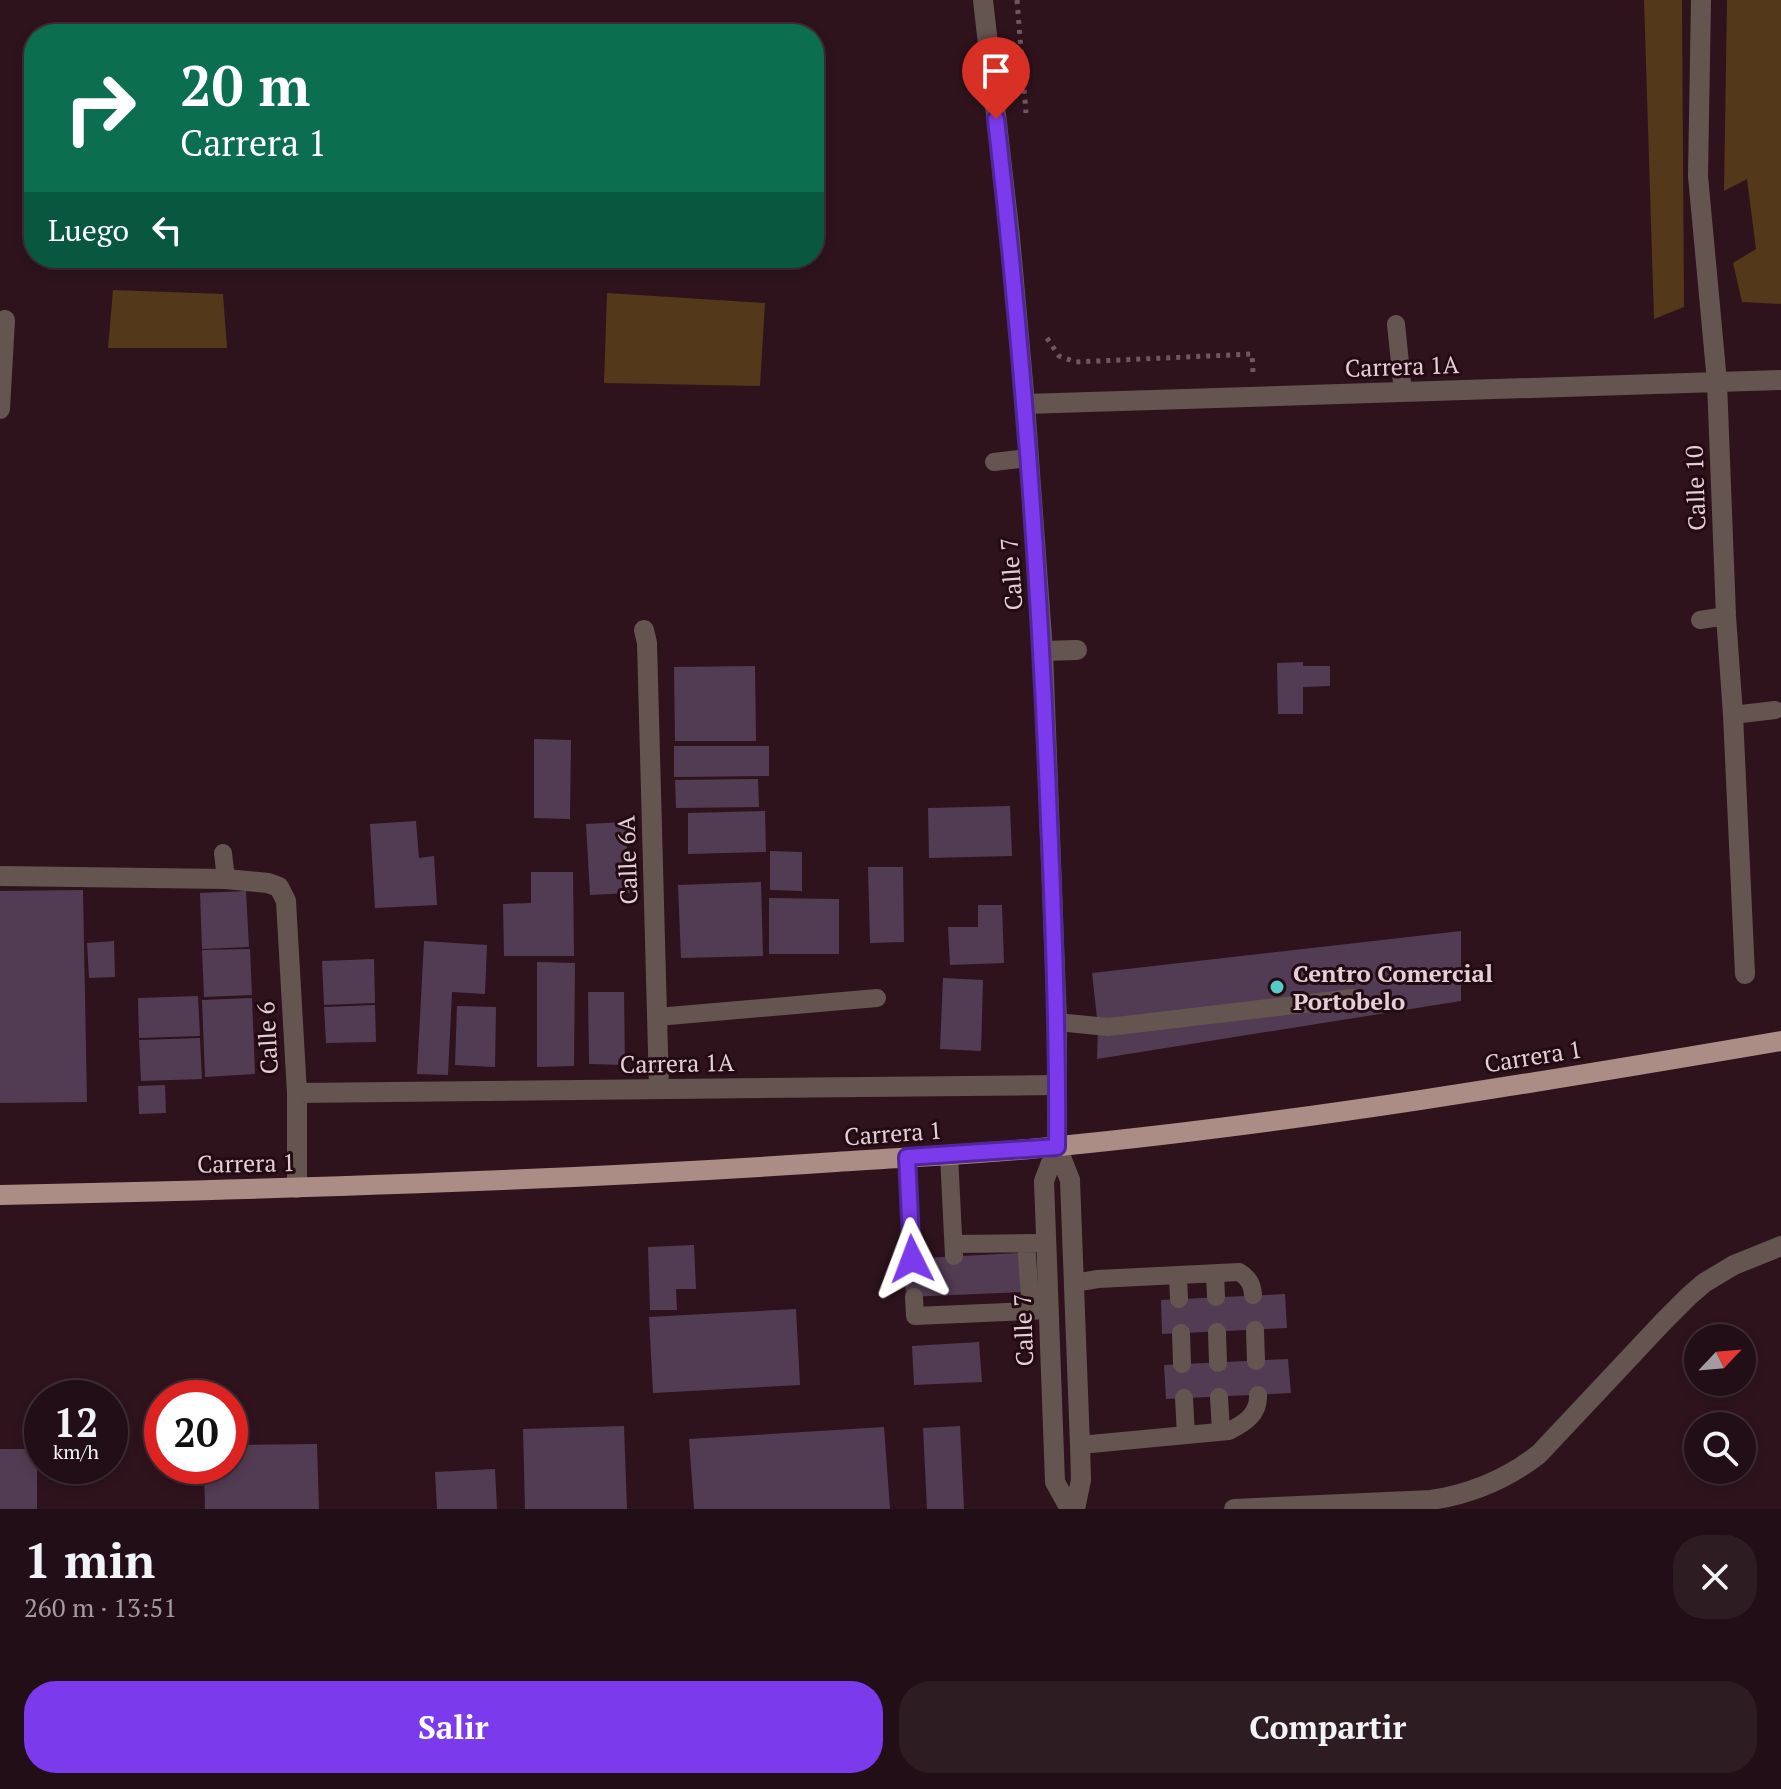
<!DOCTYPE html>
<html lang="es">
<head>
<meta charset="utf-8">
<style>
	body { margin:0; font-family:"PT Serif",serif; background:#2e1c23; color:#f1f3f6; height:100vh; display:flex; flex-direction:column; font-size:30px; white-space:nowrap }
	* { box-sizing:border-box; margin:0 }
	p { font-size:26px; color:#a29ca1 }
	.icon { flex:none; width:44px; height:44px; fill:none; stroke:currentColor; stroke-width:2; stroke-linecap:round; stroke-linejoin:round }
	.map { position:relative; height:1509px; overflow:hidden }
	.details { display:flex; flex-direction:column; background:#220e16; flex:1 }
	.details>* { flex:none }
	.hud { position:absolute; left:24px; top:24px; width:800px; height:244px; border-radius:32px; box-shadow:0 4px 12px #0003,0 0 0 2px #3f2e35; background:#0b6e4f; color:#fff; overflow:hidden }
	.needle { width:52px; rotate:64deg }
	.buttons { position:absolute; left:1684px; top:1324px; display:grid; gap:16px }
	.buttons a { display:grid; place-items:center; width:72px; height:72px; border-radius:50%; background:#220e16; box-shadow:0 4px 12px #0003,0 0 0 2px #3f2e35; font-size:40px }
	.speed { position:absolute; left:24px; top:1380px; display:flex; gap:16px; font-size:40px; font-weight:700; text-align:center }
	.speed>* { display:grid; place-content:center; width:104px; height:104px; border-radius:50%; background:#220e16; box-shadow:0 4px 12px #0003,0 0 0 2px #3f2e35; line-height:1 }
	.speed small { font-size:20px; font-weight:400 }
	.speed .limit { border:12px solid #d22; background:#fff; color:#111 }
	.pin { position:absolute; display:grid; place-items:center; width:68px; height:68px; color:#fff; margin:-82px -34px; border-radius:50% 50% 50% 0; rotate:-45deg; box-shadow:0 0 8px #0007 }
	.pin .icon { rotate:45deg }
	.me { position:absolute; width:88px; margin:-44px; rotate:357deg; stroke-linejoin:round; filter:drop-shadow(0 0 6px #0008) }
	.turn { display:flex; align-items:center; gap:28px; height:168px; padding:0 24px; font-size:36px }
	.turn .icon { width:104px; height:104px; stroke-width:2.5 }
	.turn b { display:block; font-size:56px; line-height:68px }
	.then { display:flex; align-items:center; height:76px; padding:0 24px; background:#0003; gap:16px; font-size:30px }
	.round { display:grid; place-items:center; flex:none; width:84px; height:84px; border-radius:32px; background:#2e1c23 }
	.headline { display:flex; align-items:center; justify-content:space-between; height:136px; padding:0 24px }
	h1 { font-size:48px; font-weight:700; line-height:60px }
	.button { display:flex; gap:16px; margin-top:auto; padding:16px 24px }
	.button a { flex:1; height:92px; border-radius:32px; background:#7c3aed; color:#fff; font-size:32px; font-weight:700; line-height:92px; text-align:center }
	.button a+a { background:#2e1c23; color:#f1f3f6 }
	.map>svg:first-child { display:block }
	.green { fill:#53381a }
	.building { fill:#523c53 }
	.lines { fill:none; stroke-linecap:round; stroke-linejoin:round }
	.path { stroke:#705861; stroke-width:5; stroke-dasharray:4 6; stroke-linecap:butt }
	.service { stroke:#645551; stroke-width:18 }
	.minor { stroke:#645551; stroke-width:20 }
	.tertiary { stroke:#645551; stroke-width:20 }
	.primary { stroke:#ab8d85; stroke-width:20 }
	.route-casing { stroke:#51269a; stroke-width:20 }
	.route { stroke:#7c3aed; stroke-width:14 }
	.poi-dot { fill:#54cdc7; stroke:#240a13; stroke-width:3 }
	.labels { text-anchor:middle; dominant-baseline:central; stroke-width:6; stroke-linejoin:round; paint-order:stroke }
	.street-label { font-size:24px; fill:#e3cfd5; stroke:#240a13 }
	.poi-label { font-size:24px; font-weight:bold; fill:#e3cfd5; stroke:#240a13; text-anchor:start }
</style>
</head>
<body>
<div class="map">
<svg width="1781" height="1509" viewBox="0 0 1781 1509">
	<rect width="100%" height="100%" fill="#2e131d"/>
	<path class="green" d="M1644,0H1682L1684,307L1654,319Z
		M1727,0H1781V304L1742,302L1733,263L1756,249L1747,179L1724,191Z
		M113,290L223,294L227,348H108Z
		M607,293L765,303L760,386L604,383Z"/>
	<path class="building" d="M1303,662V666H1330V686L1303,687V714H1278L1277,663Z
		M755,666L756,741H675L674,667Z
		M534,739L571,740L570,819L534,818Z
		M674,746H769V776L674,777Z
		M758,779L759,807L676,808L675,780Z
		M1010,806L1012,856L929,858L928,808Z
		M765,811L766,852L688,854V813Z
		M416,821L419,858L434,856L437,905L375,908L370,824Z
		M625,822L630,893L590,895L586,824Z
		M770,851L802,852V891L770,890Z
		M868,867H903L904,942L870,943Z
		M531,872H573L574,956H504L503,904L531,903Z
		M761,882L763,956L681,958L678,885Z
		M83,890L87,1102L0,1103V891Z
		M246,891L249,947L202,949L200,893Z
		M769,898L839,899V954H769Z
		M978,905H1002L1004,963L950,965L948,927H978Z
		M1461,931V1001L1097,1059L1098,1027L1092,973Z
		M114,941L115,977L89,978L87,943Z
		M424,941L487,945L485,994L452,992L448,1075L417,1074Z
		M250,949L252,995L204,997L202,950Z
		M374,959L375,1003L324,1005L322,961Z
		M537,962L575,963L574,1066L537,1067Z
		M943,978L983,980L981,1051L940,1049Z
		M588,992H624L625,1065L589,1064Z
		M198,996L200,1036L139,1038L138,998Z
		M252,998L255,1074L205,1077L202,1000Z
		M375,1005L376,1042L326,1043L324,1007Z
		M457,1006L496,1007L495,1067L455,1065Z
		M200,1038L202,1079L141,1081L139,1040Z
		M165,1085L166,1113L139,1114L138,1086Z
		M694,1245L696,1289H676L677,1310H650L648,1247Z
		M1020,1253L1022,1292L906,1297L904,1259Z
		M1285,1294L1287,1328L1162,1334L1161,1300Z
		M796,1309L800,1385L653,1393L649,1317Z
		M979,1342L982,1382L914,1385L912,1346Z
		M1288,1359L1291,1393L1166,1399L1164,1365Z
		M624,1426L627,1509H525L523,1429Z
		M960,1426L964,1509H927L923,1428Z
		M884,1427L890,1509H694L689,1439Z
		M317,1444L319,1509H205L204,1466H230V1445Z
		M0,1449H37V1509H0Z
		M495,1469L497,1509H437L435,1472Z"/>
	<g class="lines">
		<path class="path" d="M1017,0L1026,113
			M1047,338L1059,356L1076,362L1252,354L1253,372"/>
		<path class="service" d="M1396,324L1403,392
			M994,462L1028,458
			M1700,620L1726,616
			M1733,715L1775,710
			M223,853L226,879
			M657,1017L877,998
			M1057,1022L1108,1027L1353,998
			M949,1155L954,1256
			M907,1157L912,1259
			M1026,1243L1031,1310
			M954,1244L1046,1243
			M1215,1274L1216,1297
			M1178,1276L1179,1299
			M1074,1283L1098,1279L1239,1272C1249,1278 1252,1284 1253,1295
			M914,1297L915,1316L1049,1310
			M1255,1330L1256,1361
			M1217,1332L1218,1363
			M1181,1333L1182,1364
			M1219,1397L1221,1431
			M1184,1398L1186,1435
			M1080,1445L1229,1431C1245,1423 1259,1414 1258,1395"/>
		<path class="minor" d="M1701,0L1698,176L1717,382L1726,616L1733,715L1745,974
			M1025,404L1781,380
			M0,409L5,320
			M644,630L647,643L659,1089
			M1043,651L1077,650
			M0,876L226,879L268,883L279,887L286,901L297,1093V1188
			M297,1093L1057,1085
			M1234,1509L1431,1500C1471,1494 1507,1479 1539,1454L1663,1322L1689,1296L1704,1283L1734,1265L1781,1246"/>
		<path class="tertiary" d="M983,0L1010,237L1025,404L1043,651L1057,1022V1147L1070,1180L1080,1445L1081,1480L1075,1509
			M1057,1147L1044,1181L1055,1482L1070,1509"/>
		<path class="primary" d="M0,1195C279,1189 558,1181 836,1162C911,1157 986,1154 1060,1146C1302,1122 1541,1082 1781,1041"/>
	</g>
	<g class="lines">
		<defs>
			<path id="route" d="M912,1259L907,1157L1057,1147C1058,1038 1054,929 1049,820C1040,585 1023,352 996,119"/>
		</defs>
		<use href="#route" class="route-casing"/>
		<use href="#route" class="route"/>
	</g>
	<circle class="poi-dot" cx="1277" cy="987" r="8"/>
	<g class="labels">
		<g class="street-label">
			<text transform="translate(1402 366) rotate(-2)">Carrera 1A</text>
			<text transform="translate(1695 488) rotate(-92)">Calle 10</text>
			<text transform="translate(1011 574) rotate(-94)">Calle 7</text>
			<text transform="translate(627 860) rotate(-92)">Calle 6A</text>
			<text transform="translate(267 1038) rotate(-93)">Calle 6</text>
			<text transform="translate(1533 1056) rotate(-9)">Carrera 1</text>
			<text transform="translate(677 1063) rotate(-1)">Carrera 1A</text>
			<text transform="translate(893 1133) rotate(-4)">Carrera 1</text>
			<text transform="translate(246 1163) rotate(-1)">Carrera 1</text>
			<text transform="translate(1023 1330) rotate(-92)">Calle 7</text>
		</g>
		<g class="poi-label">
			<text x="1293" y="973">Centro Comercial<tspan x="1293" dy="28">Portobelo</tspan></text>
		</g>
	</g>
</svg>
<div class="buttons">
<a><svg class="needle" viewBox="-14 -14 28 28"><path d="M0-13l5 13h-10z" fill="#e53935"/><path d="M0 13l5-13h-10z" fill="#a29ca1"/></svg></a>
<a><svg class="icon" aria-label="search" viewBox="0 0 24 24"><circle cx="10" cy="10" r="6"/><path d="M15 15l6 6"/></svg></a>
</div>
<div class="speed"><div>12<small>km/h</small></div><div class="limit">20</div></div>
<div class="pin" style="left:996px;top:119px;background:#d93025"><svg class="icon" aria-label="arrive" viewBox="0 0 24 24"><path d="M6 21V4h12l-3 4 3 4H6"/></svg></div>
<svg class="me" style="left:912px;top:1259px" viewBox="-20 -20 40 40"><path d="M0-17L14 15 0 8-14 15z" fill="#7c3aed" stroke="#fff" stroke-width="4"/></svg>
<div class="hud">
<div class="turn"><svg class="icon" aria-label="right" viewBox="0 0 24 24"><path d="M7 20v-9h11M14 6l5 5-5 5"/></svg><div><b>20 m</b>Carrera 1</div></div>
<div class="then">Luego<svg class="icon" aria-label="left" viewBox="0 0 24 24"><path d="M17 20v-9H6M10 6l-5 5 5 5"/></svg></div>
</div>
</div>
<section class="details">
<div class="headline"><div><h1>1 min</h1><p>260 m · 13:51</p></div><a class="round"><svg class="icon" aria-label="close" viewBox="0 0 24 24"><path d="M6 6l12 12M18 6L6 18"/></svg></a></div>
<div class="button"><a>Salir</a><a>Compartir</a></div>
</section>
</body>
</html>
